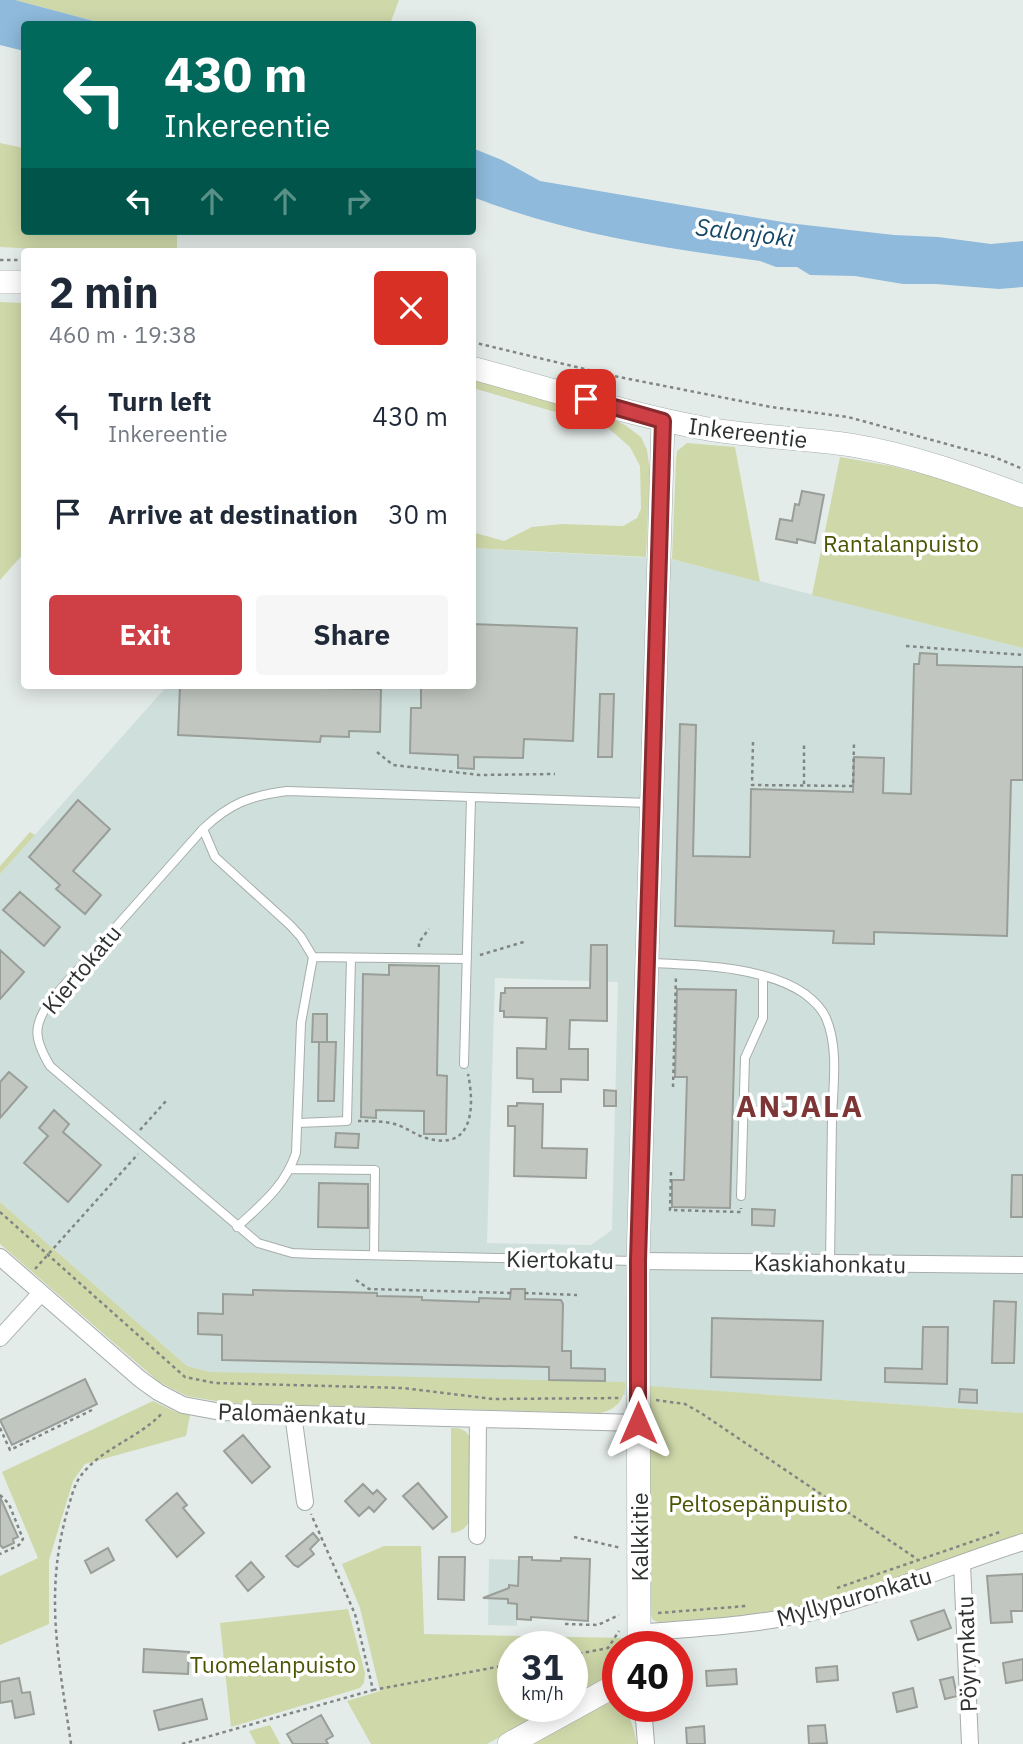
<!DOCTYPE html>
<html lang="en">
<head>
<meta charset="utf-8">
<style>
	body { margin:0; font-family:"IBM Plex Sans",sans-serif; background:#f6f6f7; color:#1f2937; height:100vh; display:flex; flex-direction:column; font-size:26px; white-space:nowrap }
	* { box-sizing:border-box; margin:0 }
	p { font-size:23px; color:#747a83 }
	.icon { flex:none; width:38px; height:38px; fill:none; stroke:currentColor; stroke-width:2; stroke-linecap:round; stroke-linejoin:round }
	.map { position:relative; flex:1; overflow:hidden }
	.drawer { position:absolute; left:21px; top:248px; width:455px; height:441px; display:flex; flex-direction:column; background:#fff; border-radius:7px; box-shadow:0 4px 18px #0003 }
	.drawer>* { flex:none }
	.hud { position:absolute; left:21px; top:21px; width:455px; height:214px; border-radius:7px; box-shadow:0 4px 18px #0003; background:#00695c; color:#fff; overflow:hidden }
	.speed { position:absolute; left:497px; top:1631px; display:flex; gap:14px; font-size:35px; font-weight:700; text-align:center }
	.speed>* { display:grid; place-content:center; width:91px; height:91px; border-radius:50%; background:#fff; box-shadow:0 4px 18px #0003; line-height:1 }
	.speed small { font-size:18px; font-weight:400 }
	.speed .limit { border:10px solid #d22; background:#fff; color:#111 }
	.pin { position:absolute; display:grid; place-items:center; width:60px; height:60px; color:#fff; margin:-30px; border-radius:14px; box-shadow:0 4px 10px #0006 }
	.me { position:absolute; width:77px; margin:-38px; rotate:0deg; stroke-linejoin:round; filter:drop-shadow(0 0 5px #0008) }
	.turn { display:flex; align-items:center; gap:24px; height:147px; padding:0 28px; font-size:32px }
	.turn .icon { width:91px; height:91px; stroke-width:2.5 }
	.turn b { display:block; font-size:49px; line-height:60px }
	.lanes { display:flex; align-items:center; height:66px; padding:0 28px; background:#0003; justify-content:center; gap:35px; direction:ltr }
	.lanes .off { opacity:.35 }
	.round { display:grid; place-items:center; flex:none; width:74px; height:74px; border-radius:7px; background:#f6f6f7 }
	.headline { display:flex; align-items:center; justify-content:space-between; height:119px; padding:0 28px }
	h1 { font-size:42px; font-weight:700; line-height:52px }
	.cta { display:flex; gap:14px; margin-top:auto; padding:14px 28px }
	.cta a { flex:1; height:80px; border-radius:7px; background:#cf4046; color:#fff; font-size:28px; font-weight:700; line-height:80px; text-align:center }
	.cta a+a { background:#f6f6f7; color:#1f2937 }
	ul { padding:0; list-style:none }
	li { display:flex; align-items:center; gap:21px; height:98px; padding:0 28px }
	li div { flex:1 }
	li b { display:block; font-size:26px }
	li em { font-style:normal }
	.map>svg:first-child { display:block }
	.built { fill:#cfe0dc; fill-rule:evenodd }
	.green { fill:#cfd8a9 }
	.water { fill:#8fbadb }
	.building { fill:#c1c6c1; stroke:#999e99; stroke-width:2 }
	.lines { fill:none; stroke-linecap:round; stroke-linejoin:round }
	.lane-casing { stroke:#a6adab; stroke-width:10 }
	.street-casing { stroke:#a6adab; stroke-width:18 }
	.secondary-casing { stroke:#a6adab; stroke-width:24 }
	.path { stroke:#818685; stroke-width:2.5; stroke-dasharray:3.5 3.5; stroke-linecap:butt }
	.lane { stroke:#fff; stroke-width:8 }
	.street { stroke:#fff; stroke-width:16 }
	.secondary { stroke:#fff; stroke-width:23 }
	.route-casing { stroke:#872a2e; stroke-width:18 }
	.route { stroke:#cf4046; stroke-width:12 }
	.labels { text-anchor:middle; dominant-baseline:central; stroke-width:7; stroke-linejoin:round; paint-order:stroke }
	.street-label { font-size:23px; fill:#2e3130; stroke:#fff }
	.park-label { font-size:23px; fill:#4c5504; stroke:#fff }
	.water-label { font-size:24px; font-style:italic; fill:#134667; stroke:#fff }
	.district-label { font-size:30px; font-weight:bold; letter-spacing:2px; fill:#7d3535; stroke:#fff }
</style>
</head>
<body>
<div class="map">
<svg width="1023" height="1744" viewBox="0 0 1023 1744">
	<rect width="100%" height="100%" fill="#e4ecea"/>
	<path class="built" d="M473,548L672,559L1023,648V1413L627,1385L626,1395L563,1394L210,1372L187,1366L0,1202V874L167,686H472ZM495,978L618,982L612,1230L591,1245L487,1243Z
		M489,1559L518,1560L517,1626L488,1625Z"/>
	<path class="green" d="M15,0H399L390,24H105Z
		M0,143L24,148V231H177V252H94L0,247Z
		M0,302L24,303V553L0,580Z
		M473,379L603,415L625,425L641,437L647,450L650,471L646,557L473,548L472,532L504,541L532,527L562,524L623,526L637,518L641,509L640,466L630,447L607,427L473,388Z
		M687,443L735,447L760,582L672,559L676,460L677,451Z
		M840,457L891,466L939,478L1023,508V648L812,595Z
		M30,832L35,835L0,874V866Z
		M0,1202L187,1366L210,1372L625,1382C626,1399 616,1410 600,1413L227,1403L187,1396L159,1382L0,1244Z
		M649,1386L1023,1413V1536C950,1561 868,1594 793,1609C749,1618 704,1620 659,1623L652,1619L649,1607Z
		M153,1401L176,1412L190,1415L186,1436L85,1464L73,1481L49,1560V1624L0,1645V1576L38,1558L2,1472Z
		M451,1428C458,1428 462,1428 467,1433C478,1446 471,1500 471,1518C466,1528 462,1532 451,1533Z
		M384,1546H421L424,1634L626,1638L624,1647H618V1665L610,1675L572,1697V1647H513V1706H556L487,1744H371L347,1701L380,1691L360,1608L342,1564Z
		M348,1609L365,1673L364,1683L360,1688L231,1727L220,1623Z
		M612,1702C630,1708 633,1726 637,1744H526L603,1703Z
		M270,1725L280,1744H256L249,1731Z"/>
	<path class="water" d="M0,0H15L105,24H24V51L0,45Z
		M472,148L502,160L540,181L788,223L894,235L938,237L991,244L1023,241V287L999,289L936,284H903L855,276L810,275L797,267H776L760,261C662,248 565,233 473,197Z"/>
	<path class="building" d="M802,491L824,495L815,543L797,539V543L776,539L780,519L792,521L795,504L799,505Z
		M472,624L577,628L573,741L524,739L523,758L474,757V769L458,768V755L410,753L411,708H421V686H472Z
		M920,653L937,654V665L1023,667V780H1011L1007,936L874,932V944L833,943L834,931L675,926L680,724L696,725L693,856L750,857L751,789L853,792L854,757L884,758L883,793L911,794L914,664H919Z
		M180,686L381,689L380,732L349,731V737L321,736L320,742L178,735Z
		M600,694H614L612,757H598Z
		M78,800L110,829L73,871L101,895L85,914L56,889L60,885L29,857Z
		M20,892L60,927L44,946L3,910Z
		M591,945H607V1021L570,1020L569,1049H588V1080L561,1079V1092H533V1079L517,1078V1048L546,1049L547,1018L504,1017V1011H500L501,993H505V988H590Z
		M0,950L24,972L0,999Z
		M389,965L439,966L437,1075L447,1076L446,1134H424V1111L376,1110V1118L361,1117L363,974L389,975Z
		M677,989L736,990L730,1208L672,1207V1180H684L687,1077H675Z
		M313,1014H327V1042H312Z
		M319,1042H336L334,1101H318Z
		M9,1072L27,1087L0,1118V1082Z
		M604,1090L616,1091V1106H604Z
		M517,1103L543,1104L542,1148L587,1149L586,1178L514,1176L515,1126H508V1106H517Z
		M54,1110L69,1124L63,1132L101,1165L68,1202L24,1163L48,1136L39,1128Z
		M336,1133L359,1134L358,1148L335,1147Z
		M1012,1175H1023V1217H1011Z
		M319,1183L368,1184V1228L318,1227Z
		M752,1209L775,1210L774,1226L752,1225Z
		M511,1289H525V1299L561,1300L563,1304L562,1351H571V1368L605,1369V1381L549,1380V1367L222,1360V1335L198,1334V1313L223,1314V1294L253,1295V1290L377,1293V1296L422,1297V1300L479,1302V1298L510,1299Z
		M994,1301L1016,1302L1014,1363H992Z
		M712,1318L823,1321L821,1380L711,1377Z
		M923,1327H948L947,1384L885,1382V1368L922,1369Z
		M85,1379L97,1404L12,1445L0,1420Z
		M960,1389L977,1390V1403L959,1402Z
		M243,1435L270,1467L252,1483L224,1451Z
		M418,1483L447,1517L433,1529L403,1496Z
		M363,1484L373,1494L377,1490L386,1499L374,1512L369,1507L359,1516L345,1501Z
		M177,1493L187,1505L183,1508L204,1533L177,1557L146,1520Z
		M0,1497L18,1537L13,1539L14,1543L3,1548L0,1545Z
		M313,1533L319,1540L310,1549L314,1554L298,1567L294,1565L286,1556Z
		M108,1548L114,1560L91,1573L85,1561Z
		M439,1557H465L464,1600L438,1599Z
		M519,1557H532V1560L561,1561V1558L590,1559L588,1621L531,1617V1620L517,1619V1604L508,1603V1599L483,1598L509,1588V1585L518,1586Z
		M251,1562L264,1577L248,1591L236,1576Z
		M1023,1574V1611H1011L1012,1622L991,1623L987,1576Z
		M944,1610L951,1628L918,1640L911,1621Z
		M144,1649L189,1652L188,1674L143,1672Z
		M1023,1659V1680L1006,1683L1003,1663Z
		M837,1666L838,1680L817,1682L816,1668Z
		M736,1669L737,1684L707,1686L706,1671Z
		M953,1677L957,1696L945,1699L940,1680Z
		M19,1678L22,1693L30,1692L34,1714L15,1718L12,1701L0,1703V1682Z
		M913,1688L917,1707L897,1712L893,1693Z
		M202,1699L207,1719L159,1730L154,1711Z
		M321,1715L333,1736L326,1740L328,1744H293L287,1734Z
		M825,1725L827,1743L809,1744L808,1726Z
		M704,1726L705,1744H687L686,1728Z"/>
	<g class="lines">
		<defs>
			<path id="lane" d="M203,829L215,857L290,925L301,937L313,957L301,1023L296,1153C285,1186 262,1204 237,1227
				M313,957L467,959
				M649,963C696,965 765,966 805,994C813,1000 822,1009 826,1018C839,1048 833,1087 832,1119C831,1167 831,1215 830,1263
				M464,1064L471,797
				M744,1110L832,1114
				M298,1123L347,1121L351,958
				M291,1169L375,1170L374,1255
				M741,1196L745,1058L763,1018V977
				M635,1261L315,1254L292,1253L258,1243L50,1066C34,1039 32,1026 51,1000L203,829C230,803 250,796 287,791L650,803"/>
			<path id="street" d="M0,1257L140,1379L158,1392L183,1405L221,1412L638,1423
				M638,1261L1023,1265
				M0,1338L41,1293
				M293,1414L305,1502
				M477,1536L478,1419
				M962,1564L970,1744
				M639,1633C694,1628 750,1626 804,1614C879,1597 950,1565 1023,1542
				M643,1706L646,1744"/>
			<path id="secondary" d="M0,282H24
				M472,368C551,389 629,415 708,429C755,437 804,438 851,445C911,455 966,475 1023,496
				M639,1647L638,1261L663,421
				M509,1744L618,1684"/>
		</defs>
		<use href="#lane" class="lane-casing"/>
		<use href="#street" class="street-casing"/>
		<use href="#secondary" class="secondary-casing"/>
		<path class="path" d="M0,260H24
			M472,342L614,376L771,407L848,417L994,457L1023,469
			M906,646L1023,655
			M753,742L752,785L853,786L854,742
			M377,752L393,765L480,775L555,774
			M804,784V742
			M419,947V942L429,929
			M480,955L527,941
			M673,1087L676,975
			M358,1121C368,1121 380,1121 391,1123C405,1126 415,1135 426,1138C473,1152 475,1108 468,1074
			M140,1130L166,1101
			M671,1172L670,1210L741,1212V1208
			M0,1212L185,1377L215,1383L403,1388L493,1399L621,1398
			M35,1269L138,1154
			M356,1280L369,1289L511,1293
			M525,1293L577,1295
			M656,1400L685,1404L701,1413L917,1559
			M0,1428L10,1450L92,1410
			M0,1495L9,1504L23,1539L19,1545L0,1554
			M574,1537L621,1548
			M837,1588L1000,1532
			M658,1613L746,1606
			M565,1624L598,1625L619,1615
			M572,1655L608,1648L619,1631
			M373,1690L513,1664
			M71,1744C59,1661 44,1595 67,1512C71,1499 74,1483 83,1473C104,1447 141,1437 163,1412
			M182,1744L373,1690L355,1614L311,1514"/>
		<use href="#lane" class="lane"/>
		<use href="#street" class="street"/>
		<use href="#secondary" class="secondary"/>
	</g>
	<g class="lines">
		<defs>
			<path id="route" d="M586,399L663,421L638,1261V1423"/>
		</defs>
		<use href="#route" class="route-casing"/>
		<use href="#route" class="route"/>
	</g>
	<g class="labels">
		<g class="street-label">
			<text transform="translate(748 432) rotate(7)">Inkereentie</text>
			<text transform="translate(81 969) rotate(-50)">Kiertokatu</text>
			<text transform="translate(560 1259) rotate(1)">Kiertokatu</text>
			<text transform="translate(830 1263) rotate(1)">Kaskiahonkatu</text>
			<text transform="translate(292 1413) rotate(2)">Palomäenkatu</text>
			<text transform="translate(639 1537) rotate(-90)">Kalkkitie</text>
			<text transform="translate(854 1596) rotate(-16)">Myllypuronkatu</text>
			<text transform="translate(966 1654) rotate(-92)">Pöyrynkatu</text>
		</g>
		<g class="park-label">
			<text x="901" y="543">Rantalanpuisto</text>
			<text x="758" y="1503">Peltosepänpuisto</text>
			<text x="273" y="1664">Tuomelanpuisto</text>
		</g>
		<g class="water-label">
			<text transform="translate(745 232) rotate(7)">Salonjoki</text>
		</g>
		<g class="district-label">
			<text x="800" y="1105">ANJALA</text>
		</g>
	</g>
</svg>
<div class="speed"><div>31<small>km/h</small></div><div class="limit">40</div></div>
<div class="pin" style="left:586px;top:399px;background:#d93025"><svg class="icon" aria-label="arrive" viewBox="0 0 24 24"><path d="M6 21V4h12l-3 4 3 4H6"/></svg></div>
<svg class="me" style="left:638px;top:1423px" viewBox="-20 -20 40 40"><path d="M0-17L14 15 0 8-14 15z" fill="#cf4046" stroke="#fff" stroke-width="4"/></svg>
<div class="hud">
<div class="turn"><svg class="icon" aria-label="left" viewBox="0 0 24 24"><path d="M17 20v-9H6M10 6l-5 5 5 5"/></svg><div><b>430 m</b>Inkereentie</div></div>
<div class="lanes"><svg class="icon" aria-label="left" viewBox="0 0 24 24"><path d="M17 20v-9H6M10 6l-5 5 5 5"/></svg><svg class="icon off" aria-label="ahead" viewBox="0 0 24 24"><path d="M12 20V5M6 11l6-6 6 6"/></svg><svg class="icon off" aria-label="ahead" viewBox="0 0 24 24"><path d="M12 20V5M6 11l6-6 6 6"/></svg><svg class="icon off" aria-label="right" viewBox="0 0 24 24"><path d="M7 20v-9h11M14 6l5 5-5 5"/></svg></div>
</div>
<section class="drawer">
<div class="headline"><div><h1>2 min</h1><p>460 m · 19:38</p></div><a class="round" style="background:#d93025;color:#fff"><svg class="icon" aria-label="close" viewBox="0 0 24 24"><path d="M6 6l12 12M18 6L6 18"/></svg></a></div>
<ul>
<li><svg class="icon" aria-label="left" viewBox="0 0 24 24"><path d="M17 20v-9H6M10 6l-5 5 5 5"/></svg><div><b>Turn left</b><p>Inkereentie</p></div><em>430 m</em></li>
<li><svg class="icon" aria-label="arrive" viewBox="0 0 24 24"><path d="M6 21V4h12l-3 4 3 4H6"/></svg><div><b>Arrive at destination</b></div><em>30 m</em></li>
</ul>
<div class="cta"><a>Exit</a><a>Share</a></div>
</section>
</div>
</body>
</html>
